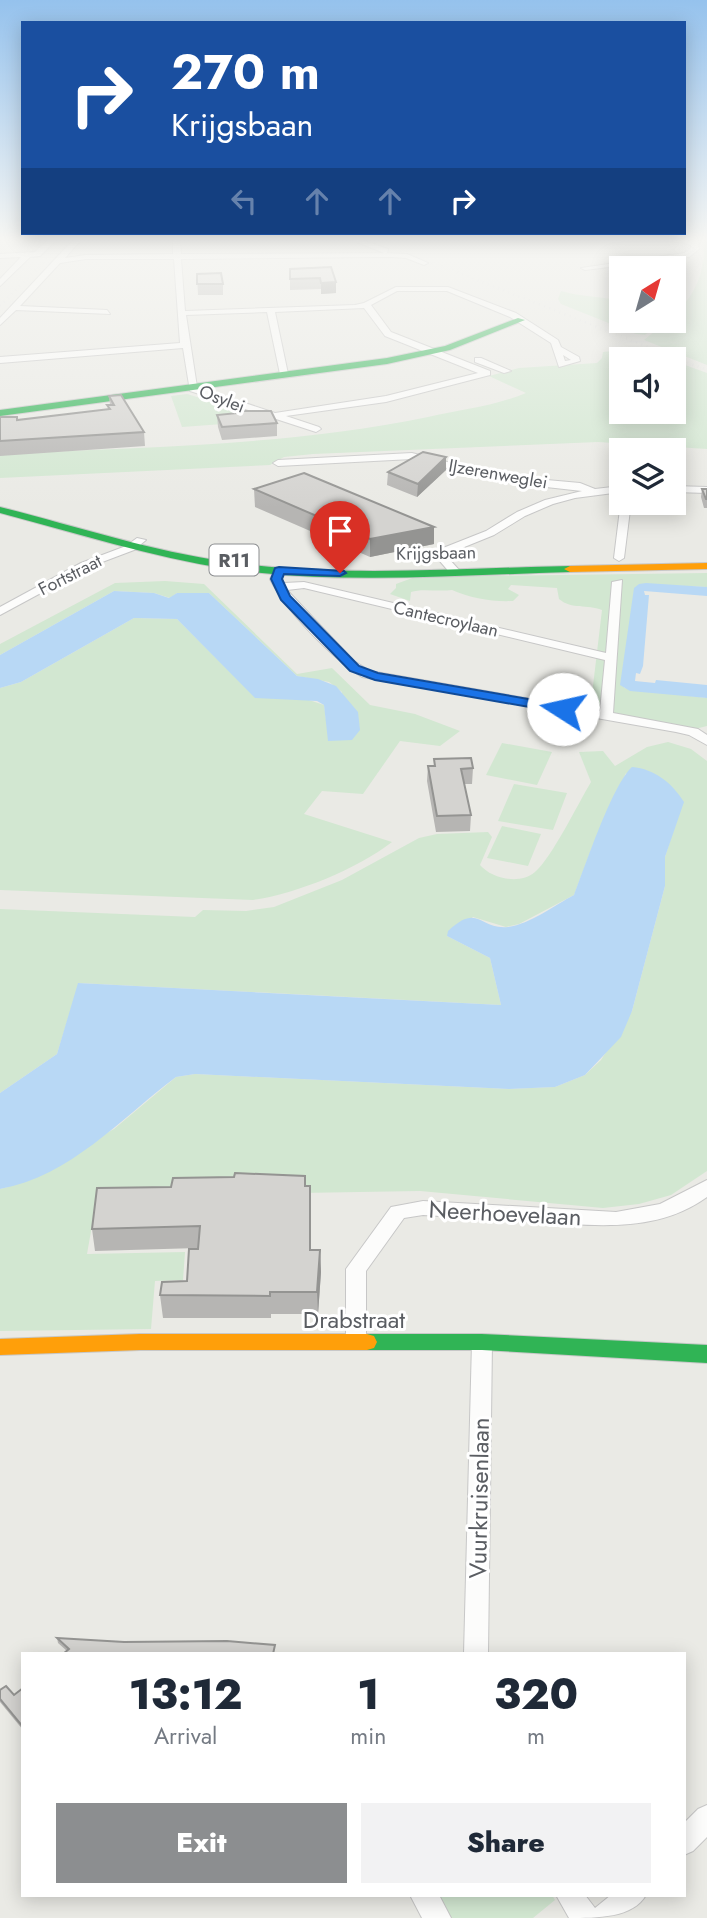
<!DOCTYPE html>
<html lang="en">
<head>
<meta charset="utf-8">
<style>
	body { margin:0; font-family:Jost,sans-serif; background:#f2f2f3; color:#1f2937; height:100vh; display:flex; flex-direction:column; font-size:26px; white-space:nowrap }
	* { box-sizing:border-box; margin:0 }
	p { font-size:23px; color:#747a83 }
	.icon { flex:none; width:38px; height:38px; fill:none; stroke:currentColor; stroke-width:2; stroke-linecap:round; stroke-linejoin:round }
	.map { position:relative; flex:1; overflow:hidden }
	.sheet { position:absolute; left:21px; top:1652px; width:665px; height:245px; display:flex; flex-direction:column; background:#fff; border-radius:0px; box-shadow:0 4px 18px #0003 }
	.sheet>* { flex:none }
	.hud { position:absolute; left:21px; top:21px; width:665px; height:214px; border-radius:0px; box-shadow:0 4px 18px #0003; background:#1a4fa0; color:#fff; overflow:hidden }
	.needle { width:46px; rotate:37deg }
	.fabs { position:absolute; left:609px; top:256px; display:grid; gap:14px }
	.fabs a { display:grid; place-items:center; width:77px; height:77px; border-radius:0px; background:#fff; box-shadow:0 4px 18px #0003; font-size:35px }
	.pin { position:absolute; display:grid; place-items:center; width:60px; height:60px; color:#fff; margin:-72px -30px; border-radius:50% 50% 50% 0; rotate:-45deg; box-shadow:0 0 7px #0007 }
	.pin .icon { rotate:45deg }
	.me { position:absolute; width:77px; margin:-38px; rotate:280deg; stroke-linejoin:round; filter:drop-shadow(0 0 5px #0008) }
	.turn { display:flex; align-items:center; gap:24px; height:147px; padding:0 35px; font-size:32px }
	.turn .icon { width:91px; height:91px; stroke-width:2.5 }
	.turn b { display:block; font-size:49px; line-height:60px }
	.lanes { display:flex; align-items:center; height:66px; padding:0 35px; background:#0003; justify-content:center; gap:35px; direction:ltr }
	.lanes .off { opacity:.35 }
	.eta { display:flex; justify-content:space-evenly; align-items:center; height:119px; text-align:center }
	.eta b { font-size:42px; font-weight:800; line-height:49px }
	.button { display:flex; gap:14px; margin-top:auto; padding:14px 35px }
	.button a { flex:1; height:80px; border-radius:0px; background:#8c8e90; color:#fff; font-size:28px; font-weight:800; line-height:80px; text-align:center }
	.button a+a { background:#f2f2f3; color:#1f2937 }
	.map>svg:first-child { display:block }
	.green { fill:#d2e7d1 }
	.water { fill:#b8d8f5 }
	.lines { fill:none; stroke-linecap:round; stroke-linejoin:round }
	.street-casing { stroke:#c7c7c7; stroke-width:2 }
	.fast-casing { stroke:#c8c8c8; stroke-width:2 }
	.slow-casing { stroke:#c8c8c8; stroke-width:2 }
	.street { fill:#fcfcfb; fill-rule:evenodd }
	.fast { fill:#30b455; fill-rule:evenodd }
	.slow { fill:#ff9f0a; fill-rule:evenodd }
	.rail { stroke:#e2e2e2; stroke-width:2.5; stroke-dasharray:1 4.5; stroke-linecap:butt }
	.wall { fill:#b6b5b3 }
	.shaded-wall { fill:#949492 }
	.building { fill:#d4d3d0; stroke:#949492; stroke-width:2 }
	.route { fill:#1a73e8; stroke:#114b97; stroke-width:2 }
	.labels { text-anchor:middle; dominant-baseline:central; stroke-width:6; stroke-linejoin:round; paint-order:stroke }
	.far-street-label { font-size:18px; fill:#5a5d62; stroke:#fff }
	.shield { fill:#fff; stroke:#8c8e91; stroke-width:2 }
	.shield-label { font-size:19px; font-weight:bold; fill:#5a5d62 }
	.near-street-label { font-size:24px; fill:#5a5d62; stroke:#fff }
</style>
</head>
<body>
<div class="map">
<svg width="707" height="1918" viewBox="0 0 707 1918">
	<rect width="100%" height="100%" fill="#eaeae5"/>
	<path class="green" d="M703,240H707V365L644,340L668,320H674V315C695,296 707,269 703,240Z
		M561,291C582,297 600,296 621,301V320H665L645,335L636,334L561,304L558,299Z
		M639,348L668,359H621V411H674V361L707,373V449L598,442L313,454L284,457L270,465L0,478V454C143,447 288,446 428,417C460,410 495,406 526,393L489,376L519,368L597,363L602,358L603,352Z
		M187,394L243,411L223,424L182,427L171,396Z
		M707,573V587L639,584L624,688L707,698V726L695,729L590,711L602,610C587,604 572,610 559,599L557,588L511,585L508,589L519,595L513,601C492,602 470,598 452,590C437,592 422,588 411,592L410,601L390,594L396,588V584L415,577Z
		M165,581L204,584L297,674L332,668L370,705L415,714L460,731L440,746L400,741L363,794L322,791L304,814L392,842C357,869 296,894 253,900L0,890V688L21,682L134,618L177,619L255,697L306,699L324,705L329,741L342,692L329,682L297,676L209,593H177L170,598L154,593L114,591L0,655V644L115,583Z
		M668,742L691,749L707,761V1171L671,1195L639,1204L603,1208L420,1191L174,1195L96,1203L87,1254L185,1252L183,1280L155,1281L151,1329L0,1331V1189L8,1187L114,1129L176,1077L195,1074L509,1089L555,1087L585,1075L601,1060L632,1011L665,886V857L671,838L626,773L591,850L574,895L519,924L506,927L473,917L447,936L490,958L501,1005L79,983L57,1054L0,1093V909L195,917L203,910L246,911L274,907L342,880L419,838L437,834L488,832L492,837L480,865C492,879 520,885 535,872C551,859 579,802 591,782L579,752L603,751L615,766L647,747Z
		M502,743L552,752L537,785L486,775Z
		M514,784L567,793L553,830L498,821Z
		M502,826L541,834L528,866L487,858Z
		M437,1895H552L555,1900L533,1918H451Z"/>
	<path class="water" d="M646,583L707,587V596L644,591L645,595H649L643,666L640,674L636,673L635,681L655,683L656,680L707,685V698L630,691L620,685L634,588L639,584Z
		M114,591L154,593L169,598L177,593H209L297,676L318,679L336,686L358,712L360,730L352,740L328,741L324,705L317,701L255,698L177,619L134,618L21,682L0,688V655Z
		M632,767C655,769 672,783 684,802L665,857V886L632,1011L621,1037L585,1075L555,1087L509,1089L195,1074L176,1077C120,1119 71,1176 0,1189V1093L57,1054L78,983L501,1005L490,958L447,936L448,931C479,902 479,930 508,927C530,924 555,905 574,895C585,867 612,785 632,767Z"/>
	<g class="lines">
		<defs>
			<path id="street" d="M48,240H56L40,256L30,257L0,286V279L21,257L0,258V254L35,252Z
				M73,240H81L65,258L86,255L173,254V240H180L181,254L384,253L352,240H362L388,249L387,253L407,254L428,263L424,265L406,258L390,257L181,259L185,311L355,305L364,303L396,287H448L516,313L558,340L561,347L579,357L580,361L559,367L551,343L510,317L447,291H397L371,305L391,332L490,371V375L386,402L286,416L319,427L321,429L316,432L190,391L183,348L0,363V357L180,343L174,259H86L60,263L20,306L107,310L110,314L16,310L0,325V318ZM364,308L385,336L478,373L386,396L275,413L197,387L186,315L267,312L280,374L284,377L288,374L275,312ZM563,355L571,360L565,361Z
				M692,240H698L699,249L689,257L585,270L581,268L684,253L691,248Z
				M475,358H481L511,371L504,373L475,362Z
				M412,453L502,476L580,483L595,489L621,486V492L575,498L553,504L525,516L494,535L452,552L449,559L461,572L455,575L451,574L438,559L443,548L486,531L517,512L545,500L582,491L502,482L412,459L278,466L273,463L278,460Z
				M674,486L707,487V493L674,492Z
				M621,501L631,502L624,558L619,561L614,558Z
				M137,538L146,540L134,550L89,567L0,615V607L81,563L126,546Z
				M280,568L286,571L282,579L284,583L304,582L606,653L612,582L622,580L613,713L698,729L707,735V745L689,735L676,732L362,677C332,658 286,611 270,579L276,569ZM304,588L605,660L600,711L370,671L354,661L287,590Z
				M707,1180V1197C656,1234 594,1225 536,1222C498,1219 461,1217 423,1215L404,1218L366,1271V1342L363,1348L356,1350L349,1348L346,1342V1269L391,1207L423,1201L616,1212L660,1204Z
				M482,1334L489,1336L492,1342L488,1654H464L472,1342L475,1336Z
				M707,1805V1837L693,1851L684,1855V1823L698,1809Z
				M410,1895H439L451,1918H422Z
				M556,1895H585L595,1908L611,1895H646C633,1918 597,1918 569,1918Z"/>
			<path id="fast" d="M518,318L525,320L450,350L387,364L0,416V410L387,358L445,346Z
				M0,507C76,526 151,551 228,562C341,578 457,568 570,566L576,569L570,572C457,575 341,585 228,569C151,557 76,533 0,513Z
				M367,1334H482L707,1345V1363L482,1350H367L360,1348L357,1342L360,1336Z"/>
			<path id="slow" d="M707,563V569L570,572L564,569L570,566Z
				M140,1334H367L374,1336L377,1342L374,1348L367,1350H140L0,1355V1339Z"/>
		</defs>
		<use href="#street" class="street-casing"/>
		<use href="#fast" class="fast-casing"/>
		<use href="#slow" class="slow-casing"/>
		<use href="#street" class="street"/>
		<use href="#fast" class="fast"/>
		<use href="#slow" class="slow"/>
		<path class="rail" d="M375,240L707,370
			M0,306L65,240"/>
	</g>
	<path class="wall" d="M290,269L336,282V293L321,294V289L290,290Z
		M197,274L223,284V295H198Z
		M109,396L144,432L145,446L0,456V417H17L18,420L108,409L107,405H110Z
		M237,411L277,423V436L222,440L218,427L217,415L237,413Z
		M446,457V470L417,497L387,485L388,472Z
		M254,489L434,544L370,557L255,507Z
		M702,489H707V508H704L701,497Z
		M434,759L473,768L472,784H464L471,815L470,831L436,832L427,781L428,766H434Z
		M305,1186L311,1208L310,1250H320L321,1272L318,1314H271V1318H163L160,1295L187,1281L198,1248L95,1251L92,1229Z
		M57,1638L124,1642L275,1645V1650L67,1651L58,1643Z
		M23,1688V1730L0,1702V1690L14,1695Z"/>
	<path class="shaded-wall" d="M336,282V293L321,294V283Z
		M446,457V470L417,497L418,484Z
		M434,527V544L370,557V539Z
		M320,1250L321,1272L318,1314L317,1292Z"/>
	<path class="building" d="M331,267L336,282L321,283L320,278L290,279V269Z
		M221,273L223,284H197V274Z
		M121,395L144,432L0,441V417H17V420L110,409L107,405H114L109,396Z
		M237,411H271L277,423L222,427L217,415L238,413Z
		M423,452L446,457L418,484L388,472Z
		M304,473L434,527L370,539L254,489Z
		M702,489H707V499H706Z
		M471,758L473,768L461,769L471,815L437,816L428,766H435L434,759Z
		M235,1173L305,1176V1186H310V1250H320L317,1292H270V1296L160,1295L162,1282L187,1281L189,1249H198L200,1226L92,1229L97,1188L171,1187L173,1178L234,1177Z
		M57,1638L124,1642L227,1641L275,1645L273,1654H63L69,1649Z
		M6,1686L14,1695L23,1688V1727L0,1699V1690Z"/>
	<linearGradient id="sky" x2="0" y2="1"><stop stop-color="#95c2ed"/><stop offset="0.47" stop-color="#f6f6f3"/><stop offset="1" stop-color="#f6f6f3" stop-opacity="0"/></linearGradient>
	<rect width="707" height="508" fill="url(#sky)"/>
	<path class="route" d="M279,567L344,571L346,573L340,576L284,574L282,579L290,596L359,666L378,673L563,705L570,709L563,713L375,680L350,671L281,600L271,579L275,568Z"/>
	<g class="labels">
		<g class="far-street-label">
			<text transform="translate(222 399) rotate(21)">Osylei</text>
			<text transform="translate(498 474) rotate(10)">IJzerenweglei</text>
			<text transform="translate(436 553) rotate(-1)">Krijgsbaan</text>
			<text transform="translate(70 575) rotate(-27)">Fortstraat</text>
			<text transform="translate(446 619) rotate(13)">Cantecroylaan</text>
		</g>
		<rect class="shield" x="209.5" y="544.5" width="49" height="31" rx="5"/>
		<g class="shield-label">
			<text x="234" y="560">R11</text>
		</g>
		<g class="near-street-label">
			<text transform="translate(505 1213) rotate(3)">Neerhoevelaan</text>
			<text x="354" y="1319">Drabstraat</text>
			<text transform="translate(479 1498) rotate(-89)">Vuurkruisenlaan</text>
		</g>
	</g>
</svg>
<div class="fabs">
<a><svg class="needle" viewBox="-14 -14 28 28"><path d="M0-13l5 13h-10z" fill="#e53935"/><path d="M0 13l5-13h-10z" fill="#747a83"/></svg></a>
<a><svg class="icon" aria-label="sound" viewBox="0 0 24 24"><path d="M4 9h4l5-4v14l-5-4H4zM17 9q2 3 0 6"/></svg></a>
<a><svg class="icon" aria-label="layers" viewBox="0 0 24 24"><path d="M12 4l9 5-9 5-9-5zM3 14l9 5 9-5"/></svg></a>
</div>
<div class="pin" style="left:340px;top:573px;background:#d93025"><svg class="icon" aria-label="arrive" viewBox="0 0 24 24"><path d="M6 21V4h12l-3 4 3 4H6"/></svg></div>
<svg class="me" style="left:563px;top:709px" viewBox="-20 -20 40 40"><circle r="19" fill="#fff"/><path d="M0-13L10 11 0 6-10 11z" fill="#1a73e8"/></svg>
<div class="hud">
<div class="turn"><svg class="icon" aria-label="right" viewBox="0 0 24 24"><path d="M7 20v-9h11M14 6l5 5-5 5"/></svg><div><b>270 m</b>Krijgsbaan</div></div>
<div class="lanes"><svg class="icon off" aria-label="left" viewBox="0 0 24 24"><path d="M17 20v-9H6M10 6l-5 5 5 5"/></svg><svg class="icon off" aria-label="ahead" viewBox="0 0 24 24"><path d="M12 20V5M6 11l6-6 6 6"/></svg><svg class="icon off" aria-label="ahead" viewBox="0 0 24 24"><path d="M12 20V5M6 11l6-6 6 6"/></svg><svg class="icon" aria-label="right" viewBox="0 0 24 24"><path d="M7 20v-9h11M14 6l5 5-5 5"/></svg></div>
</div>
<section class="sheet">
<div class="eta">
<div><b>13:12</b><p>Arrival</p></div>
<div><b>1</b><p>min</p></div>
<div><b>320</b><p>m</p></div>
</div>
<div class="button"><a>Exit</a><a>Share</a></div>
</section>
</div>
</body>
</html>
